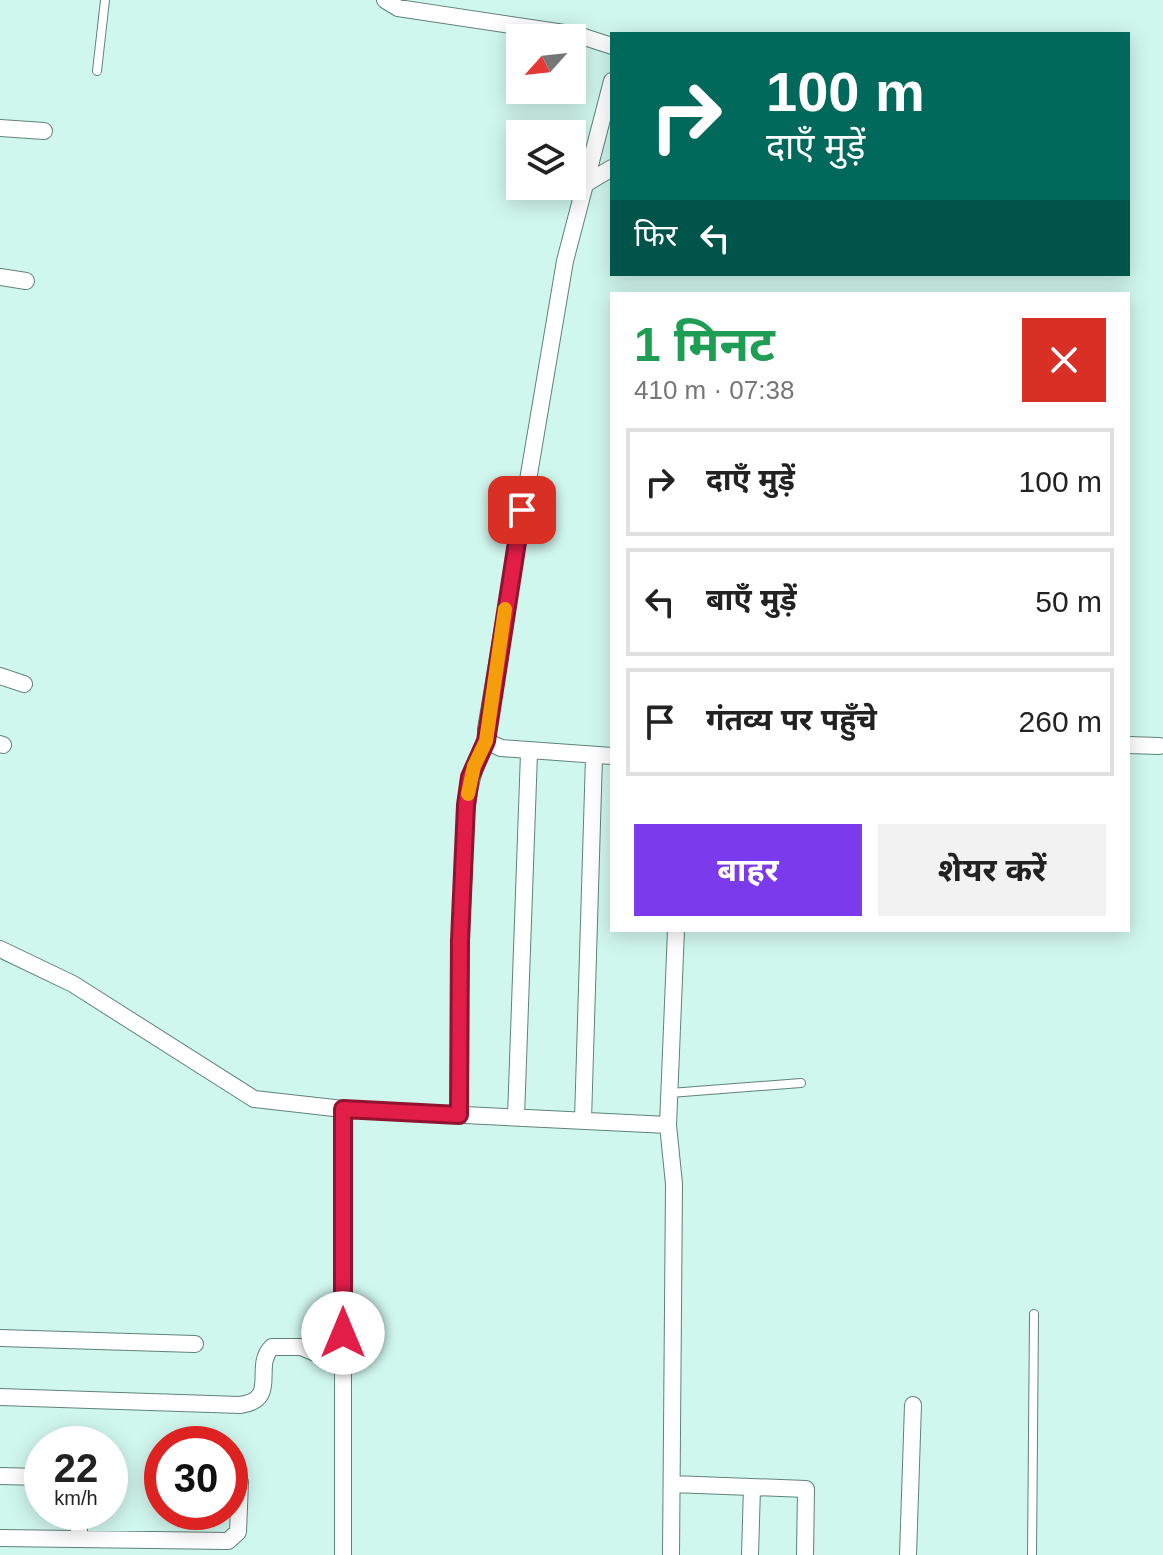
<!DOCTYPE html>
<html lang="hi">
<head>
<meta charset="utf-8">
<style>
	body { margin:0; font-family:Arial,"Noto Sans Devanagari",sans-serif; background:#f2f2f2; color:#222; height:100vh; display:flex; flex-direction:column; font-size:30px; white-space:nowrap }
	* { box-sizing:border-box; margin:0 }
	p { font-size:26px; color:#767676 }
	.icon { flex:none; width:44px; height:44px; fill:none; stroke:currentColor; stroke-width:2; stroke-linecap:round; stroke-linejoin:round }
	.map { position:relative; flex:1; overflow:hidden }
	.details { position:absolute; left:610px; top:292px; width:520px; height:640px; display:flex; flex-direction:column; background:#fff; border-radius:0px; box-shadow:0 4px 20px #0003 }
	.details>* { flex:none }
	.top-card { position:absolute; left:610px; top:32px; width:520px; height:244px; border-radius:0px; box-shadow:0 4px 20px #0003; background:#00695c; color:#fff; overflow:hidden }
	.needle { width:52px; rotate:243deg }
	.fabs { position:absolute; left:506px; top:24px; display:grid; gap:16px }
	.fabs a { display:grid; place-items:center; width:80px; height:80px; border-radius:0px; background:#fff; box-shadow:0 4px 20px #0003; font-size:40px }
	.speed { position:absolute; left:24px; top:1426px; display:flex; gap:16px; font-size:40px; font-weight:700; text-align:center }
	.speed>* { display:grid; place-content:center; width:104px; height:104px; border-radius:50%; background:#fff; box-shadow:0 4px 20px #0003; line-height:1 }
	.speed small { font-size:20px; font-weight:400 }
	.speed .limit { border:12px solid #d22; background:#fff; color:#111 }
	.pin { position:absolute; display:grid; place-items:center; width:68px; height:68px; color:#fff; margin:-34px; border-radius:16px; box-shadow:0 4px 12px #0006 }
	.me { position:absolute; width:88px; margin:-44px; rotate:0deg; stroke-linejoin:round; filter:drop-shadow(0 0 6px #0008) }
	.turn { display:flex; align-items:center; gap:28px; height:168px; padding:0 24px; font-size:36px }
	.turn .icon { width:104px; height:104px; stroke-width:2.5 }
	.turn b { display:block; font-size:56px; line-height:68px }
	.then { display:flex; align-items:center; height:76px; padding:0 24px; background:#0003; gap:16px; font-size:30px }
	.round { display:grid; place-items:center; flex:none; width:84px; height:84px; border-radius:0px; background:#f2f2f2 }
	.summary { display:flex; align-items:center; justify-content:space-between; height:136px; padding:0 24px }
	h1 { font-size:48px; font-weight:700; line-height:60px; color:#1e9e55 }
	.action { display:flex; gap:16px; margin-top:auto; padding:16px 24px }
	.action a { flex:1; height:92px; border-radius:0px; background:#7c3aed; color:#fff; font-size:32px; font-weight:700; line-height:92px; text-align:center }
	.action a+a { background:#f2f2f2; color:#222 }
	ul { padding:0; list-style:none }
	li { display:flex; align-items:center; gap:24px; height:108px; margin:0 16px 12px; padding:0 8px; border:4px solid #e0e0e0; border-radius:0px }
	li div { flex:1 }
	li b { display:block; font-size:30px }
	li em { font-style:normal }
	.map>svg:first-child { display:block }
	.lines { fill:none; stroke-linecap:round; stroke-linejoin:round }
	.service-casing { stroke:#5f827a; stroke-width:10 }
	.minor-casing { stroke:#5f827a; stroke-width:18 }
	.service { stroke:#fff; stroke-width:8 }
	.minor { stroke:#fff; stroke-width:16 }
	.route-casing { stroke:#92132f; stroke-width:20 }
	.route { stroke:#e11d48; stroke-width:14 }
	.slow { stroke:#f59e0b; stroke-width:14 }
</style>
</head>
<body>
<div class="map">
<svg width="1163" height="1555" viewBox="0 0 1163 1555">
	<rect width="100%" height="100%" fill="#d0f7ee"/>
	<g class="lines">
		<defs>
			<path id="service" d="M97,71L105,0
				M670,1093L801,1083
				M1032,1555L1034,1314"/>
			<path id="minor" d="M385,0L398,8L578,35L612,46
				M612,81L565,261L486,729V741L501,748L612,756
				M0,128L44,131
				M585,184L612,168
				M0,277L26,281
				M0,676L24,684
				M0,744L3,745
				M1128,745L1159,746
				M0,949L73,984L254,1099L343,1109L668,1125L674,1184L671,1555
				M459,1115C460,1038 459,962 463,886C465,836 462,786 486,741
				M516,1117L529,753
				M583,1120L594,757
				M668,1125L676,930
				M0,1338L195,1344
				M0,1397L240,1405C280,1400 252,1366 272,1347H301L343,1365
				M0,1476L42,1477
				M672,1484L806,1489L805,1555
				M79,1512V1539
				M0,1538L228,1541L238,1532L240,1482
				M343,1555V1109
				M750,1555L752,1487
				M908,1555L913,1405"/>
		</defs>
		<use href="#service" class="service-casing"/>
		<use href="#minor" class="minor-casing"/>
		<use href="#service" class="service"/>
		<use href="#minor" class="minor"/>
	</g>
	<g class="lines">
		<defs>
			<path id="route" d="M343,1333V1109L459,1115L460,940L466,805L470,777L486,741L522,510"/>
		</defs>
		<use href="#route" class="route-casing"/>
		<use href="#route" class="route"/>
		<path class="slow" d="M468,794L474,766L486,741L505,609"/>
	</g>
</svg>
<div class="fabs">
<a><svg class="needle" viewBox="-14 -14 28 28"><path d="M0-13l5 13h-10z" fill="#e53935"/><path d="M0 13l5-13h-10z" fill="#767676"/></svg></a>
<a><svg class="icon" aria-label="layers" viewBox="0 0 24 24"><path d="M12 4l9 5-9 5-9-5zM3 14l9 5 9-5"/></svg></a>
</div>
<div class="speed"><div>22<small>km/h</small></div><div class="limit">30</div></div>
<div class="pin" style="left:522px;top:510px;background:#d93025"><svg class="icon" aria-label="arrive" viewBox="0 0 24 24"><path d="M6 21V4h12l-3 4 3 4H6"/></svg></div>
<svg class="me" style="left:343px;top:1333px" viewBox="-20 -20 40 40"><circle r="19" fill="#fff"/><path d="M0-13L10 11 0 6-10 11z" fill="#e11d48"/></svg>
<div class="top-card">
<div class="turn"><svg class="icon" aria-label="right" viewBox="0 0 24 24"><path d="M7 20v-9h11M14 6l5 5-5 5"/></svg><div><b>100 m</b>दाएँ मुड़ें</div></div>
<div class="then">फिर<svg class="icon" aria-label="left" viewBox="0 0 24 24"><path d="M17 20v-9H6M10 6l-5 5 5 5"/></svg></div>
</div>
<section class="details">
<div class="summary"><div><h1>1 मिनट</h1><p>410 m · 07:38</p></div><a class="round" style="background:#d93025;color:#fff"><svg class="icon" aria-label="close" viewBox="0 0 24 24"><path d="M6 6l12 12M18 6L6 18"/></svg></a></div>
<ul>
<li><svg class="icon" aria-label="right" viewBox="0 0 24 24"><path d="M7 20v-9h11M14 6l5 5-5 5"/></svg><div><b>दाएँ मुड़ें</b></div><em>100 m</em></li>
<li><svg class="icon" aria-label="left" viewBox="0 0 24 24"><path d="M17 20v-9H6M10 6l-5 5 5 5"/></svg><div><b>बाएँ मुड़ें</b></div><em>50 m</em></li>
<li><svg class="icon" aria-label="arrive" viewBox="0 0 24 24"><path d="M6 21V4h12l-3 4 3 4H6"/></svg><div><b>गंतव्य पर पहुँचे</b></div><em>260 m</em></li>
</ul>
<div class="action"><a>बाहर</a><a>शेयर करें</a></div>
</section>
</div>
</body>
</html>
